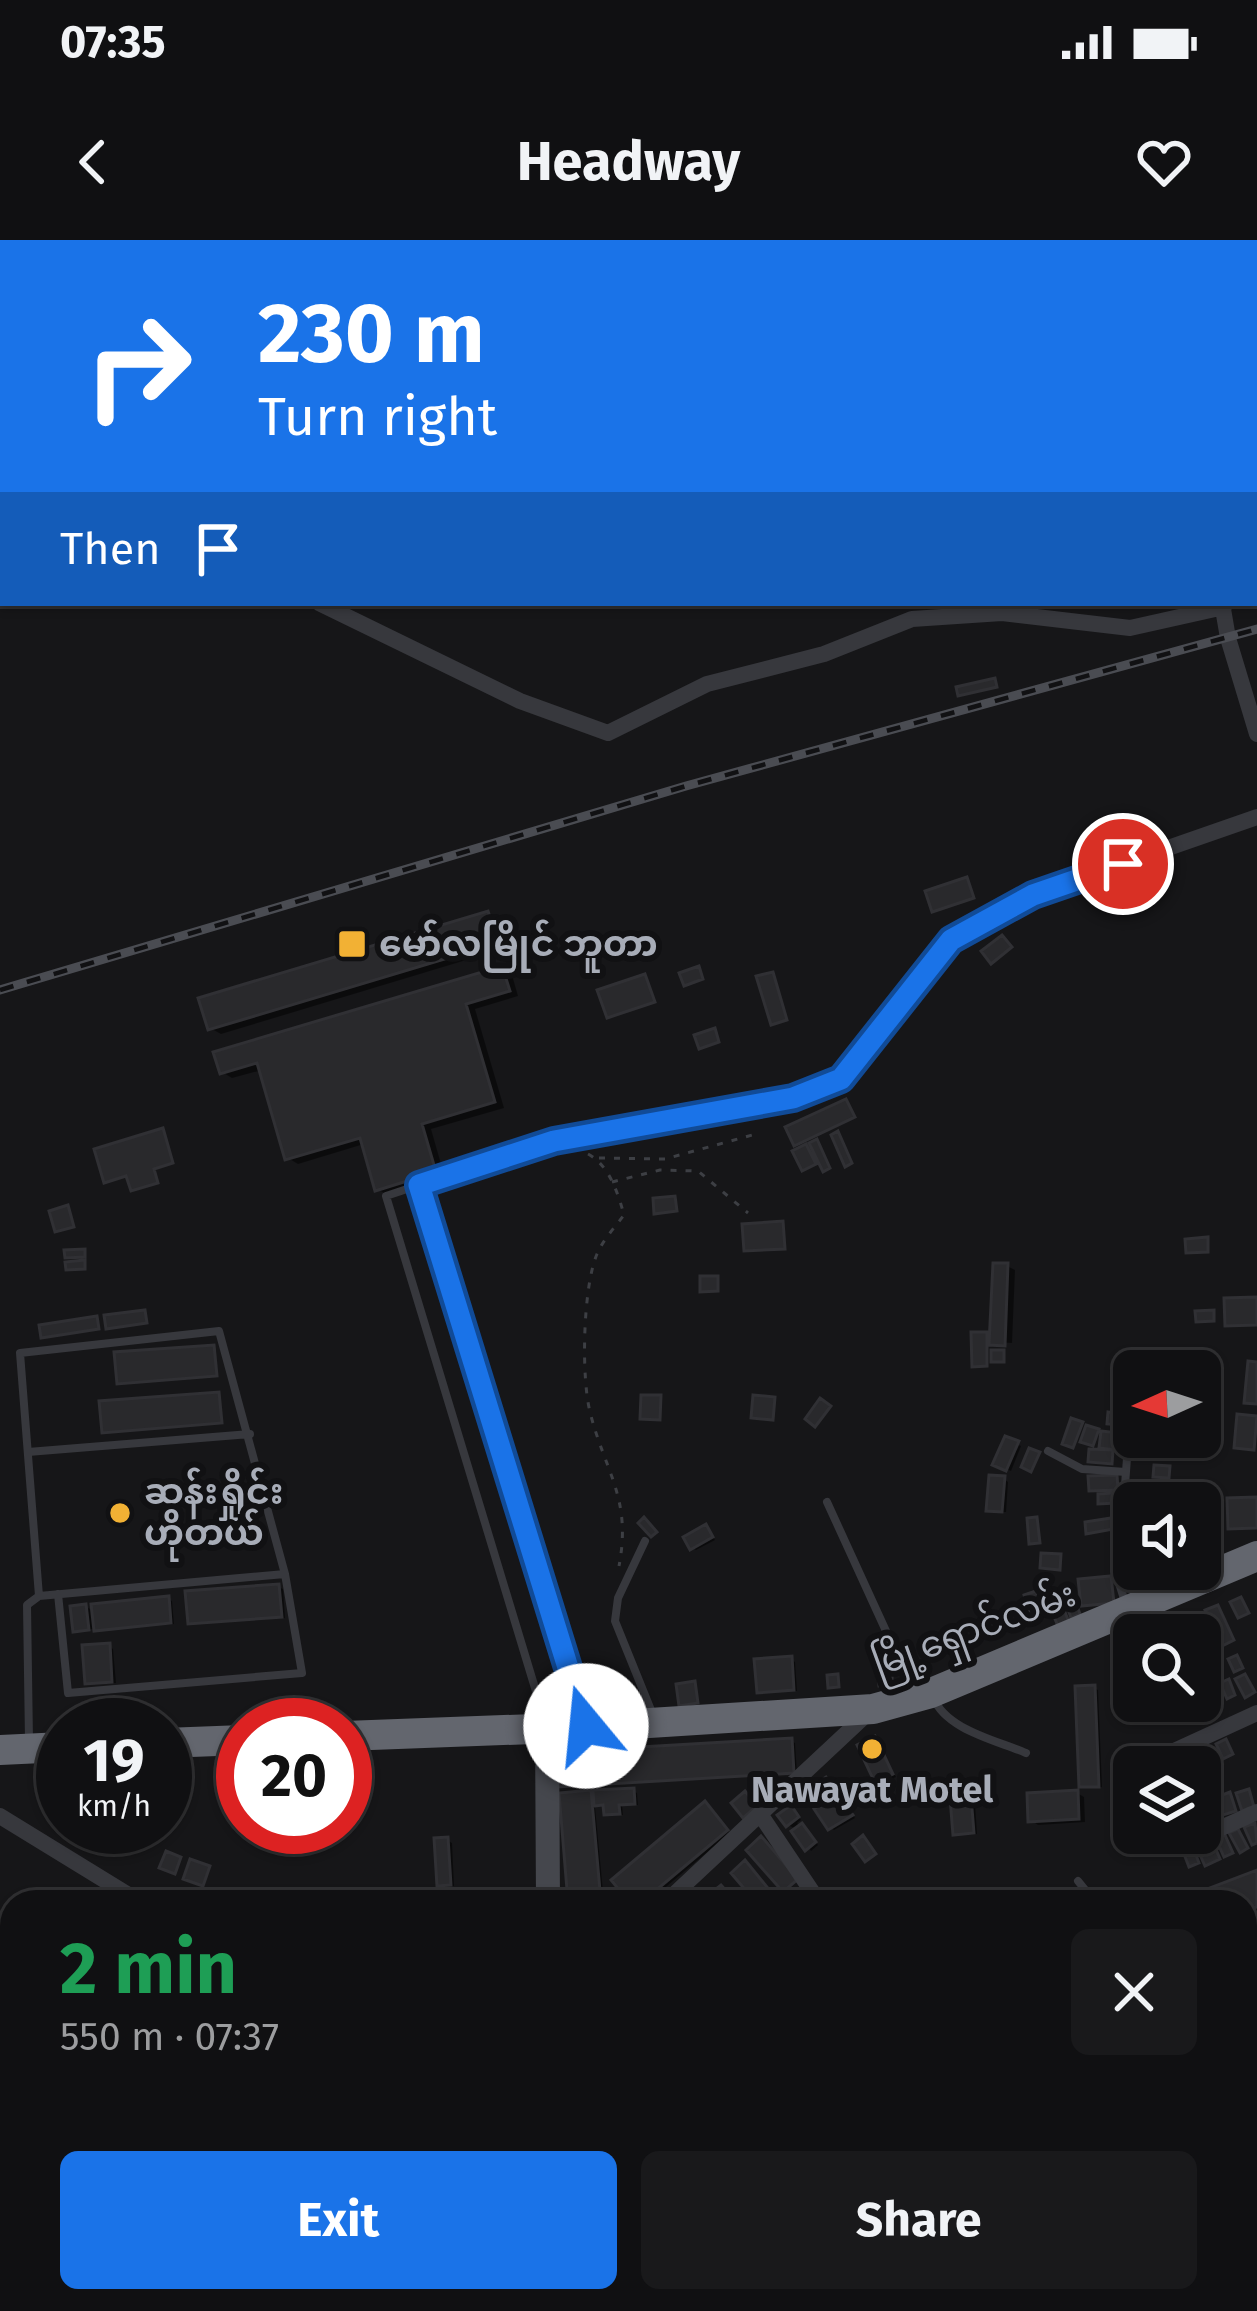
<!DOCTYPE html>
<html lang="en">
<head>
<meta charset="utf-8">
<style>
	body { margin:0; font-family:"Fira Sans","Noto Sans Myanmar",sans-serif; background:#19191b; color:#f1f3f6; height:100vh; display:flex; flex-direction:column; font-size:45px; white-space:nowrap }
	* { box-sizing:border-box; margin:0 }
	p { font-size:39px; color:#9c9d9f }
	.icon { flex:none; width:66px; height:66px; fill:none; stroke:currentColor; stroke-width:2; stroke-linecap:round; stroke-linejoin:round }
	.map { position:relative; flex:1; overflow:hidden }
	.details { position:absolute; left:0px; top:1650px; width:1257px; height:423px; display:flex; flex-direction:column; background:#101012; border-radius:36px 36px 0 0; box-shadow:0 3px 9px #0004,0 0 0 3px #303032 }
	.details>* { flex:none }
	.hud { position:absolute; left:0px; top:0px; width:1257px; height:366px; box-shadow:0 3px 9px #0004,0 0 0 3px #303032; background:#1a73e8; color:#fff; overflow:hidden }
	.needle { width:78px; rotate:267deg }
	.tools { position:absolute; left:1113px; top:1110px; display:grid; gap:24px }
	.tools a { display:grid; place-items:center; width:108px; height:108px; border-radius:18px; background:#101012; box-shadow:0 3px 9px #0004,0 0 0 3px #303032; font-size:60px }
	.speed { position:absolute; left:36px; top:1458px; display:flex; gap:24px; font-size:60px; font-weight:700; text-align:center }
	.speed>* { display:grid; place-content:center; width:156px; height:156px; border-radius:50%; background:#101012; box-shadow:0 3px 9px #0004,0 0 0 3px #303032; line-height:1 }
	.speed small { font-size:30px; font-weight:400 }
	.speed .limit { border:18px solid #d22; background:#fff; color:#111 }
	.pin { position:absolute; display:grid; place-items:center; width:102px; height:102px; color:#fff; margin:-51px; border:6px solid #fff; border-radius:50%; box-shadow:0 3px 12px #0007 }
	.me { position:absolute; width:132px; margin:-66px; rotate:343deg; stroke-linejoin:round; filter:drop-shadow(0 0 9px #0008) }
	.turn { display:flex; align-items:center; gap:42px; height:252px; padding:0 60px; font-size:54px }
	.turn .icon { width:156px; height:156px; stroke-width:2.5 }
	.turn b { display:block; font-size:84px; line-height:102px }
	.then { display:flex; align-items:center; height:114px; padding:0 60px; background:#0003; gap:24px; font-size:45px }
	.round { display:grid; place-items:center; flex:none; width:126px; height:126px; border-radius:18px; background:#19191b }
	.headline { display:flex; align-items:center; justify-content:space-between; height:204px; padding:0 60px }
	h1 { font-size:72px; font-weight:700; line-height:90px; color:#1e9e55 }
	.action { display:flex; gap:24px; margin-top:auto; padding:24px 60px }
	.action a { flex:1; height:138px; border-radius:18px; background:#1a73e8; color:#fff; font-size:48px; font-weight:700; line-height:138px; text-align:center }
	.action a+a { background:#19191b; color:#f1f3f6 }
	.status { display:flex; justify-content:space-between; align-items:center; height:84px; padding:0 60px; background:#101012; direction:ltr }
	.status svg { height:33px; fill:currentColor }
	header { display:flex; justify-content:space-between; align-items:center; height:156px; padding:0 60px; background:#101012; font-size:54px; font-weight:700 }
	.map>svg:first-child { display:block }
	.green { fill:#1c231d }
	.shadow { fill:#0007 }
	.building { fill:#29292c; stroke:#303034; stroke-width:3 }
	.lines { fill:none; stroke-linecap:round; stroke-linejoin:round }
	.path { stroke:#3d3f44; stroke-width:3; stroke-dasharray:6 9; stroke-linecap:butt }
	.lane { stroke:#37383d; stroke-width:8 }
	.street { stroke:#37383d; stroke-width:16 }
	.secondary { stroke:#45474d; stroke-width:24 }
	.highway { stroke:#63666e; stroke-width:30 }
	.rail-casing { stroke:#4a4c52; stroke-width:9 }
	.rail { stroke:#111113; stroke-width:4.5; stroke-dasharray:14; stroke-linecap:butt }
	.route-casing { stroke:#114b97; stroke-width:30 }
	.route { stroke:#1a73e8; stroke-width:21 }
	.poi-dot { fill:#f2b134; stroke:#111113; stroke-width:4.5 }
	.labels { text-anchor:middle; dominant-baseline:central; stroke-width:12; stroke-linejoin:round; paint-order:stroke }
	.poi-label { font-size:36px; font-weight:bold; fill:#a8adb8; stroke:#111113; text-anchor:start }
	.street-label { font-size:36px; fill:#a8adb8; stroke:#111113 }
</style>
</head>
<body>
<div class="status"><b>07:35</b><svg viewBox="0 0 49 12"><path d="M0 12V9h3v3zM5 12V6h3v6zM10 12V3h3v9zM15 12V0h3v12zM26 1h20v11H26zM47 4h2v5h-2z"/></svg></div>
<header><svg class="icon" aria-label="back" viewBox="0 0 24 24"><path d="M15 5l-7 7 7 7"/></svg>Headway<svg class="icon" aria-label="heart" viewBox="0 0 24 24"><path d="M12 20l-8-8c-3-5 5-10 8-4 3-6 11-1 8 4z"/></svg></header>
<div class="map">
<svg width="1257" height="2071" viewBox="0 0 1257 2071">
	<rect width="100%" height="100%" fill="#161618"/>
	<path class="green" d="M193,2061H415L424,2071H163Z"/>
	<path class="shadow" d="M639,0H663V3H639Z
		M488,674L498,680L506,708L221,794L210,788Z
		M502,729L512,735L518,756L475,769L504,868L431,889L445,938L388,955L377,949L364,904L298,924L288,918L262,830L232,838L222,832Z
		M1007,1026L1015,1030L1012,1103L996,1102Z
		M1007,1200L1021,1206L1011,1231L996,1224Z
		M1004,1239L1008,1242L1006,1272H994L989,1269Z
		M706,1288L715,1300L696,1310L692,1308Z
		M278,1347L283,1349L285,1378L191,1383Z
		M168,1359L172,1361L174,1384L76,1390L86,1367L95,1372Z
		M109,1406L113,1409L116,1443L92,1444L88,1442Z
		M791,1419L795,1422L797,1451H759Z
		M1094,1448L1098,1450L1102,1547L1087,1548L1082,1546Z
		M875,1500L896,1537L882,1543L878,1541Z
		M791,1501L795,1503L797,1534L561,1545Z
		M1200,1532L1208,1544L1200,1548Z
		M826,1541L855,1578L834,1590L830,1587L825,1565Z
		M970,1547L974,1549L977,1594L960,1595L956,1593Z
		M633,1551L637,1553L638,1565H622L623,1575H611L606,1566L595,1567L604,1662H571L590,1553L595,1556Z
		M1077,1553L1084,1557L1085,1582L1038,1585L1031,1580Z
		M709,1567L730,1593L648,1662H633Z
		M795,1571L801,1580L797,1583L806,1589L818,1605L811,1611L798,1590L788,1585Z
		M447,1600L452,1603L454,1646H444L440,1644Z
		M1257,1689V1731L1245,1735V1694Z
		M693,2061H722L723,2071L703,2067L704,2071H694Z
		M949,2061H988L989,2066L998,2071L954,2070Z"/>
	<path class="building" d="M995,438L997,447L958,456L956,447Z
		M967,637L974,658L932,672L925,651Z
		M488,671L498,703L208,790L198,758Z
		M1002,695L1012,707L991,724L981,711Z
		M502,726L510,751L466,764L495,862L422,884L436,932L375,951L360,898L285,920L257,823L220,834L213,812Z
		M699,726L703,739L684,746L679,733Z
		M773,732L787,780L771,785L756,736Z
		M645,734L655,762L607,778L597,750Z
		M715,788L719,802L699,809L694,795Z
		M846,859L855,877L794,906L785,887Z
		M163,888L173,923L154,929L158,943L131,951L126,936L104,943L94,909Z
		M838,891L852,923L845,927L831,895Z
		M817,899L830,928L823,932L809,903Z
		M806,904L816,924L802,931L792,911Z
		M675,956L677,971L654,974L653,958Z
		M68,965L74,987L55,992L49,971Z
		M783,981L785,1009L744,1011L742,984Z
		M1208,997V1012L1186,1013L1185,999Z
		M85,1009V1017L65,1018L64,1010Z
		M85,1020V1029L66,1030L65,1022Z
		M993,1023H1008L1005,1106L989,1105Z
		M700,1036H718V1051L700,1052Z
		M1257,1057V1085L1225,1086L1224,1058Z
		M145,1070L147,1083L106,1089L104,1075Z
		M1214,1070V1081L1196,1082L1195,1071Z
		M97,1076L99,1089L41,1098L39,1085Z
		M971,1092H987V1126L972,1127Z
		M214,1105L217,1136L117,1144L114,1112Z
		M991,1110H1004V1122H991Z
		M1248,1121L1257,1122V1164L1244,1163Z
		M219,1152L222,1183L102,1193L99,1161Z
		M641,1155H661L660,1180L640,1179Z
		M753,1155L775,1157L773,1180L751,1178Z
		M820,1158L831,1166L815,1187L805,1179Z
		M1108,1172L1132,1175L1131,1186L1107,1184Z
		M1237,1174L1257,1176L1254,1210L1234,1208Z
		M1071,1178L1083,1182L1073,1208L1062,1204Z
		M1086,1185L1099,1189L1093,1206L1080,1202Z
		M1101,1191L1128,1194L1126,1211L1099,1208Z
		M1005,1196L1019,1201L1006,1231L992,1225Z
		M1029,1208L1040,1212L1031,1232L1021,1227Z
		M1089,1209L1113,1210L1112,1224L1088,1222Z
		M1154,1225L1170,1226L1169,1238L1153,1237Z
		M989,1235L1005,1236L1002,1272L986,1271Z
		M1117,1235L1118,1250L1089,1251L1088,1236Z
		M1136,1244L1159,1247L1156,1263L1134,1260Z
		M1183,1244H1199V1263H1183Z
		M1115,1253L1116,1263L1098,1264V1254Z
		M1257,1257V1288L1228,1289L1227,1258Z
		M644,1277L657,1292L651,1297L638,1283Z
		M1037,1277L1040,1303L1029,1304L1027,1278Z
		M1111,1278L1113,1289L1086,1294L1085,1282Z
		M706,1284L713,1297L690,1310L683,1297Z
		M1218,1296L1220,1310L1206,1312L1204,1298Z
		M1041,1313L1061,1314L1060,1330L1040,1328Z
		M1134,1323V1329H1141L1144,1341L1132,1344L1128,1325Z
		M1111,1336L1114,1363L1081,1366L1078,1339Z
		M279,1344L282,1377L188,1384L185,1351Z
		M1036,1351L1042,1369L1029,1373L1024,1355Z
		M1058,1355L1069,1382L1058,1386L1047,1360Z
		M1073,1355L1080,1374L1071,1378L1064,1358Z
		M169,1356L171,1383L94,1391L91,1364Z
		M1241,1357L1249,1373L1238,1378L1230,1362Z
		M86,1364L89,1390L73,1392L70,1366Z
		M1218,1365L1234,1400L1222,1406L1205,1370Z
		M110,1403L112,1442L85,1444L82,1405Z
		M1237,1415L1243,1428L1234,1432L1228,1419Z
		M792,1416L794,1450L757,1453L754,1419Z
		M892,1431V1445L879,1446L878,1432Z
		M838,1434L839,1447L828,1448L827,1435Z
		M1245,1434L1255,1452L1245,1458L1235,1439Z
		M1229,1439L1235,1455L1227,1459L1220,1443Z
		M695,1441L698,1463L679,1466L676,1444Z
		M1095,1445L1099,1547H1079L1075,1446Z
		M1206,1456L1211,1474L1196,1478L1190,1461Z
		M875,1496L893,1534L875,1543L857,1505Z
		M792,1498L794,1533L558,1547L556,1512Z
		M1226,1499L1233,1514L1223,1519L1216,1504Z
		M826,1537L853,1575L828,1590L814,1569L821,1564L810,1548Z
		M970,1544L974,1593L953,1595L949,1545Z
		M634,1548L635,1564L619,1565L620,1574L604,1575L603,1565L594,1566L593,1550Z
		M1249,1549L1254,1567L1242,1571L1236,1553Z
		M591,1550L601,1662H568L559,1553Z
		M1078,1550L1079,1579L1028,1582L1027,1553Z
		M745,1551L757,1566L743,1578L731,1563Z
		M1230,1552L1236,1571L1223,1575L1217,1557Z
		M705,1561L728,1590L642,1662H629L611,1640Z
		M791,1565L799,1577L786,1587L777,1575Z
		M802,1583L816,1602L805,1611L791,1591Z
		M1255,1583L1257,1603L1252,1605L1244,1587Z
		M1238,1589L1248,1608L1240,1613L1229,1593Z
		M863,1595L876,1614L865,1622L852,1604Z
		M1225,1595L1233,1613L1224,1617L1216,1599Z
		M761,1596L798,1639L783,1652L746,1610Z
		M448,1597L451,1645L437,1646L434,1598Z
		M1212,1600L1220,1619L1205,1626L1197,1608Z
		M1191,1602L1199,1623L1189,1627L1181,1606Z
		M166,1611L181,1617L175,1634L159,1628Z
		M190,1619L210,1626L203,1646L183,1639Z
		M745,1620L767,1647L753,1659L731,1633Z
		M1257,1630V1667L1245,1671V1662H1203L1199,1652Z
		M721,1645L736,1662H719L711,1653Z
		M1257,1686V1723L1245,1727V1690Z
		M0,1800L12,1806V1818L0,1812Z
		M1253,1932L1257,1955L1245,1959V1935Z
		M0,2048L12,2051V2061H48L46,2069L0,2061Z
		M652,2061H681L683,2070L655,2071Z
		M704,2061H719L720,2070L705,2071Z
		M946,2061H964L965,2068L947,2069Z
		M970,2061L994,2062L995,2071H970Z
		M758,2064H791V2071H758Z"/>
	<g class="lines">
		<path class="path" d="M588,914C609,925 618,953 624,975C615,987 603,1000 597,1014C583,1047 581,1136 590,1172C605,1232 632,1258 619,1326
			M599,918L665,919L756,894
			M612,942L660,930L698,931L748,973"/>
		<path class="lane" d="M1048,1211L1082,1229L1126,1232
			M28,1212L250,1194
			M827,1262L913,1450
			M645,1301L618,1358L615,1381L653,1475
			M39,1356L20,1113L219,1091L285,1334L302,1433L68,1453L58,1354
			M1126,1365L1118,1340L1127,1218
			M933,1457C946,1490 996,1500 1026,1513
			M545,1481L386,956L419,945L584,1479
			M29,1501L27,1365L39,1356L285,1334
			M1078,1641L1095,1662
			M1250,1986L1257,2004"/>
		<path class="street" d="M1094,0V3
			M245,3V0
			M0,34L3,36
			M0,97L3,94
			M319,363L520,461L608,493L707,444L824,414L912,379L1002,373L1130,388L1224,367
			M1222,363L1228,398L1257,494
			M419,945L554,901L793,858L841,839L951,700L1033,655L1257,577
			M1152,1527L1161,1517L1257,1473
			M760,1574L819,1662
			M0,1576L140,1662
			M1151,1593C1178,1614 1230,1583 1257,1572
			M666,1662L868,1473
			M77,2067L148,2061"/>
		<path class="secondary" d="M547,1487L548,1662
			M1245,1986L1257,1982
			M847,2061L860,2071
			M887,2061L891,2071
			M499,2071L524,2061
			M1027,2071L1049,2061"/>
		<path class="highway" d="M345,1496L586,1487L873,1469L931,1453L1257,1316
			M165,1503L243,1500
			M0,1510L63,1507"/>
		<defs>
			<path id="rail" d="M0,750L686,546L1257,389"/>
		</defs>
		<use href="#rail" class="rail-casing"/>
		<use href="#rail" class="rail"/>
	</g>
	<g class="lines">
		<defs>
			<path id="route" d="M586,1486L419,945L554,901L793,858L841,839L951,700L1033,655L1123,624"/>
		</defs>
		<use href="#route" class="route-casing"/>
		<use href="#route" class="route"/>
	</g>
	<g class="poi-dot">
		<rect x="337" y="689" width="30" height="30" rx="6"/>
		<circle cx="120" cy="1273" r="12"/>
		<circle cx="872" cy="1509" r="12"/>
	</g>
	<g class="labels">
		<g class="poi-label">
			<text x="379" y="704">မော်လမြိုင် ဘူတာ</text>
			<text x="144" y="1252">ဆန်းရှိုင်း<tspan x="144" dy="41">ဟိုတယ်</tspan></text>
			<text x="872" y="1550" text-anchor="middle">Nawayat Motel</text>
		</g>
		<g class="street-label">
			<text transform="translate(974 1389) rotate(-20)">မြို့ရှောင်လမ်း</text>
		</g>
	</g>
</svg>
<div class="tools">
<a><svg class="needle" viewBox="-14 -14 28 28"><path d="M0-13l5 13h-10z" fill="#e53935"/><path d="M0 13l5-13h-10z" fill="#9c9d9f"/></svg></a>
<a><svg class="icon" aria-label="sound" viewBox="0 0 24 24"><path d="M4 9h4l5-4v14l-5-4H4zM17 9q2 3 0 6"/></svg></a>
<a><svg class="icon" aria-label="search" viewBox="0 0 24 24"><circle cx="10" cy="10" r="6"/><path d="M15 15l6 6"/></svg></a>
<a><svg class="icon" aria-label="layers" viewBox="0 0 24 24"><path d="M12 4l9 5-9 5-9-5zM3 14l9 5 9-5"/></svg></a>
</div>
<div class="speed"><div>19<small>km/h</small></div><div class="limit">20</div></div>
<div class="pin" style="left:1123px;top:624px;background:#d93025"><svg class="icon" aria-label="arrive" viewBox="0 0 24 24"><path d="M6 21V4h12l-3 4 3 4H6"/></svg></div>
<svg class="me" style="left:586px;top:1486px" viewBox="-20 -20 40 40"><circle r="19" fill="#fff"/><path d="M0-13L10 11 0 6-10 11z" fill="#1a73e8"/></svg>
<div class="hud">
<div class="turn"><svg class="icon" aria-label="right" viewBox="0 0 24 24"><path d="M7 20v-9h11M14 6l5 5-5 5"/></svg><div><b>230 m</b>Turn right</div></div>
<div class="then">Then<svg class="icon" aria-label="arrive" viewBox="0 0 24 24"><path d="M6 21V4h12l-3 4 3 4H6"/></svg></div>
</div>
<section class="details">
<div class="headline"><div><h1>2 min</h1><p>550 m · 07:37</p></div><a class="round"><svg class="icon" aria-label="close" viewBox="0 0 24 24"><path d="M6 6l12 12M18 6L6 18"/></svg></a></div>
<div class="action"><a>Exit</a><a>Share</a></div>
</section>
</div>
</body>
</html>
